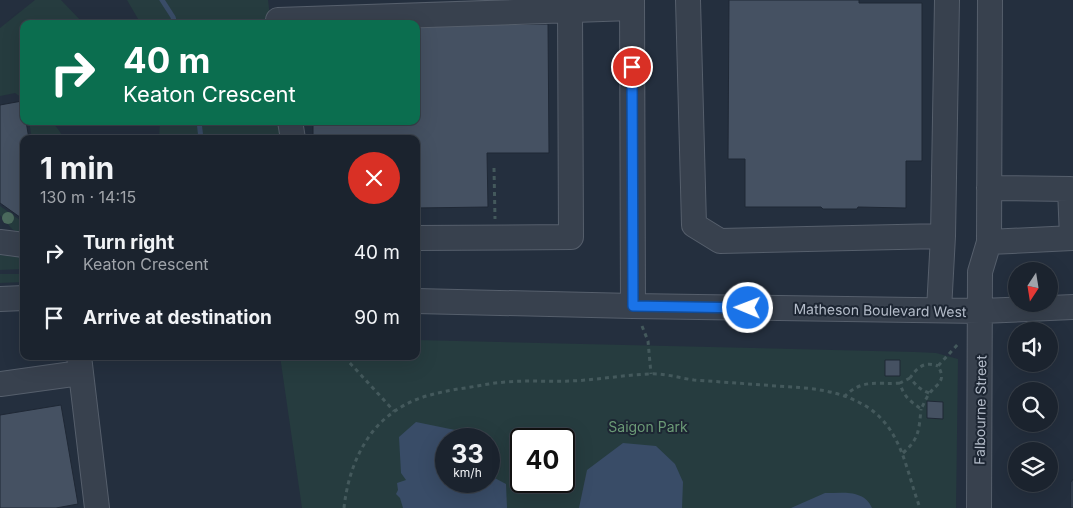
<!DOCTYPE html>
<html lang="en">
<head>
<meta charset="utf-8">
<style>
	body { margin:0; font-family:Inter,sans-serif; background:#282f3a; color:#f1f3f6; height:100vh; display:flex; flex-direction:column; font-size:19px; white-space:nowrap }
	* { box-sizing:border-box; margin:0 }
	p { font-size:16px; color:#a0a4aa }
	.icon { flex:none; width:28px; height:28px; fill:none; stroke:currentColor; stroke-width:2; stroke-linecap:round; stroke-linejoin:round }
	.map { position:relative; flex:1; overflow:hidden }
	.side { position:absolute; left:20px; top:135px; width:400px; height:225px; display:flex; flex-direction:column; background:#1b232e; border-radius:10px; box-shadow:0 5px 20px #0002,0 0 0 1px #39404a }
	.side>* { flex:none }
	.hud { position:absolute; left:20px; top:20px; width:400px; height:105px; border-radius:10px; box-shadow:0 5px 20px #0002,0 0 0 1px #39404a; background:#0b6e4f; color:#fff; overflow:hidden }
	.needle { width:32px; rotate:192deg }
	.fabs { position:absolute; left:1008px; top:262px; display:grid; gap:10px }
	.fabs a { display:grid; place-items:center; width:50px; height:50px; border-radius:50%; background:#1b232e; box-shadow:0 5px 20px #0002,0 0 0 1px #39404a; font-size:25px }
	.speed { position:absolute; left:435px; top:428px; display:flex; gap:10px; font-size:25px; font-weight:700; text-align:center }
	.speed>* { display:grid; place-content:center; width:65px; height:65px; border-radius:50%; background:#1b232e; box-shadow:0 5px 20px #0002,0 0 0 1px #39404a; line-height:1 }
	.speed small { font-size:12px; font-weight:400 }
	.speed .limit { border:2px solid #111; border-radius:8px; background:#fff; color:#111 }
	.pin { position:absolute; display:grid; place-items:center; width:42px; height:42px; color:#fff; margin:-21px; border:2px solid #fff; border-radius:50%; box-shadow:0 1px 5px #0007 }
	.me { position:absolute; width:55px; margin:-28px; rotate:271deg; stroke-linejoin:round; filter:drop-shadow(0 0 4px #0008) }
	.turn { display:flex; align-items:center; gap:18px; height:105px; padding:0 20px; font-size:22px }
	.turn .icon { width:65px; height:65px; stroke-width:2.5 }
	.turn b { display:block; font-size:35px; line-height:42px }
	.round { display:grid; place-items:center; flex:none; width:52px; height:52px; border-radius:26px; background:#282f3a }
	.overview { display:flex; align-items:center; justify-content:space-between; height:85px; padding:0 20px }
	h1 { font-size:30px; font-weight:700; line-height:38px }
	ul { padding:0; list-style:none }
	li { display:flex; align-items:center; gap:15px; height:65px; padding:0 20px }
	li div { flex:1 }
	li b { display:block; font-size:19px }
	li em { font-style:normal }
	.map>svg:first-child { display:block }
	.green { fill:#263c3f; fill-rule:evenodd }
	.water { fill:#394c67 }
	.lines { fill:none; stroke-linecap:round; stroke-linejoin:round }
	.stream { stroke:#394c67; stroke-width:5 }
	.building { fill:#455162; stroke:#1f2835 }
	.minor-casing { stroke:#565f6c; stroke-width:26 }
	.path { stroke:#44595c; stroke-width:3; stroke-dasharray:4 4; stroke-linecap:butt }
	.minor { stroke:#38414e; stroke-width:24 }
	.tree { fill:#4b6a5d }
	.route-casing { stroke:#114b97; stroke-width:12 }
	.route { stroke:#1a73e8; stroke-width:9 }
	.labels { text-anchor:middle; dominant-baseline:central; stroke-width:4; stroke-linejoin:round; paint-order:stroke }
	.street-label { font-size:14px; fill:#b4bcc9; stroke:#1d2633 }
	.park-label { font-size:14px; fill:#6b9a76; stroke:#1d2633 }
</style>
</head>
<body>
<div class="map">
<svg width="1073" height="508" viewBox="0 0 1073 508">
	<rect width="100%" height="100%" fill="#242f3e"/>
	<path class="green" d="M35,0H61L84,24H24V99L15,93L0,96V28Z
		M127,0H268L271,24H141Z
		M29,121C49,121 54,119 64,139H32Z
		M160,121H282L285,139H159Z
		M0,206L24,223V236L12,229L0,215Z
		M0,255L24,258V269L0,270Z
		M0,274H24V282L0,283Z
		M416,340L915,352L936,353L958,359L956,508H302L280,356H416ZM446,439H489V481H446ZM521,439H564V481H521Z"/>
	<path class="water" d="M416,422L460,431L473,439H446V481H489V475L506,484L507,508H403L400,498L396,494L398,490L397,483L406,480L401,473L399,437Z
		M623,443L656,446L675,464L683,482L682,508H579L587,470Z
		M825,493C842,493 864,489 872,508H791Z"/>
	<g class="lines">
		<path class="stream" d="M162,0L173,17L175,24
			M199,121L201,139"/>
	</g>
	<path class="building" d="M729,0H859V3H922V161H906V208L858,207L857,209H823L821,207H745V159H728Z
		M548,24L549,153H487L488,207L416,208V139H313V121H416V25Z
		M22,101L24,121H26L29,139H24V220L0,203V105Z
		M885,360H900V376H885Z
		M927,401L943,402V419L927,418Z
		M61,405L78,504L56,508H0V415Z
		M1073,479V508H1071V482Z"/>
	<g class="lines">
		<defs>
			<path id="minor" d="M632,0L633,306
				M688,0L694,225L720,241L943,236L947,0
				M279,24L278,20L632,8
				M290,121L293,139
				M989,188L1070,189L1072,238
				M416,238L571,237L570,10
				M0,242L24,245
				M989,242L1073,238
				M0,299L24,298
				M416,301L633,306L981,311L1073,307
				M939,310L943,236
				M79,356L97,508
				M0,384L80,373
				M979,508L980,272L989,242L990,0"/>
		</defs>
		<use href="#minor" class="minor-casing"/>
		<path class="path" d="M494,168L495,219
			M642,326L648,341L651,374
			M346,356L349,362L394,411
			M910,378L900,383C903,396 911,402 921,409C924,404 926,398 929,394C937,383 947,382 938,366L959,343
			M929,393C920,390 916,385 910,378C917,367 925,361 938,366
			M844,397C862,378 877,385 900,383
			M903,453C919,439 919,430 921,409
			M344,508C348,470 364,430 398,409C416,397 436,393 458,389C474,387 490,383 506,382C528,380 549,382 570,381C597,380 623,375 649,374C664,373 679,378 694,380C722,382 749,384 777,386C808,388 836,389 864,405C902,427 906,471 920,508"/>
		<use href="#minor" class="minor"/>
	</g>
	<circle class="tree" cx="8" cy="218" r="6"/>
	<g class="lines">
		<defs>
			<path id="route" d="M632,67L633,306L748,308"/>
		</defs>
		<use href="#route" class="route-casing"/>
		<use href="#route" class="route"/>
	</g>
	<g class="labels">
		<g class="street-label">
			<text transform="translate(880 310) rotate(1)">Matheson Boulevard West</text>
			<text transform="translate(980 410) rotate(-89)">Falbourne Street</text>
		</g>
		<g class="park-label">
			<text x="648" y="426">Saigon Park</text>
		</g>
	</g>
</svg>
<div class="fabs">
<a><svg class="needle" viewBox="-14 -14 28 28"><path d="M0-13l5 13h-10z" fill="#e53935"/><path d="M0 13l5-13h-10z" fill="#a0a4aa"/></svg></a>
<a><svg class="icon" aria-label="sound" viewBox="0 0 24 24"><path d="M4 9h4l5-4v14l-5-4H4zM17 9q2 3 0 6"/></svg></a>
<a><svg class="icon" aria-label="search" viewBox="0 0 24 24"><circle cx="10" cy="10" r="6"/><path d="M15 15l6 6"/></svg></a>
<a><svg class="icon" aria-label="layers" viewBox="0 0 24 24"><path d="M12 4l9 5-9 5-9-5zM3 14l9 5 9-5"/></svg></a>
</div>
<div class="speed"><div>33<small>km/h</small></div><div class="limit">40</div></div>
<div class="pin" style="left:632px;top:67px;background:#d93025"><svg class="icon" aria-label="arrive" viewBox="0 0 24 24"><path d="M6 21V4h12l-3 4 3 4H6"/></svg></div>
<svg class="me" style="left:748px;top:308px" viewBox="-20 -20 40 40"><circle r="17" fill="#1a73e8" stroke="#fff" stroke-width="3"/><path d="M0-11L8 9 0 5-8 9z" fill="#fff"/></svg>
<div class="hud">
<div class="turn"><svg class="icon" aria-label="right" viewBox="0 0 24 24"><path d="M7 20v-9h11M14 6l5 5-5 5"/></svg><div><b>40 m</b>Keaton Crescent</div></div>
</div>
<section class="side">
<div class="overview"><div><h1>1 min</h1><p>130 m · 14:15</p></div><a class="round" style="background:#d93025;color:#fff"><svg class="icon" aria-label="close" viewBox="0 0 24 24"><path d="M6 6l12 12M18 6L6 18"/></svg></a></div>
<ul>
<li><svg class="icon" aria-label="right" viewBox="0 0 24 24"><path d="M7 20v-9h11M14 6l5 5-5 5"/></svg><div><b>Turn right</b><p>Keaton Crescent</p></div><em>40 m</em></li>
<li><svg class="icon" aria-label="arrive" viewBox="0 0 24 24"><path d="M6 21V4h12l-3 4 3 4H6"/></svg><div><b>Arrive at destination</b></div><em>90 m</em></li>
</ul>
</section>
</div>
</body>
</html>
